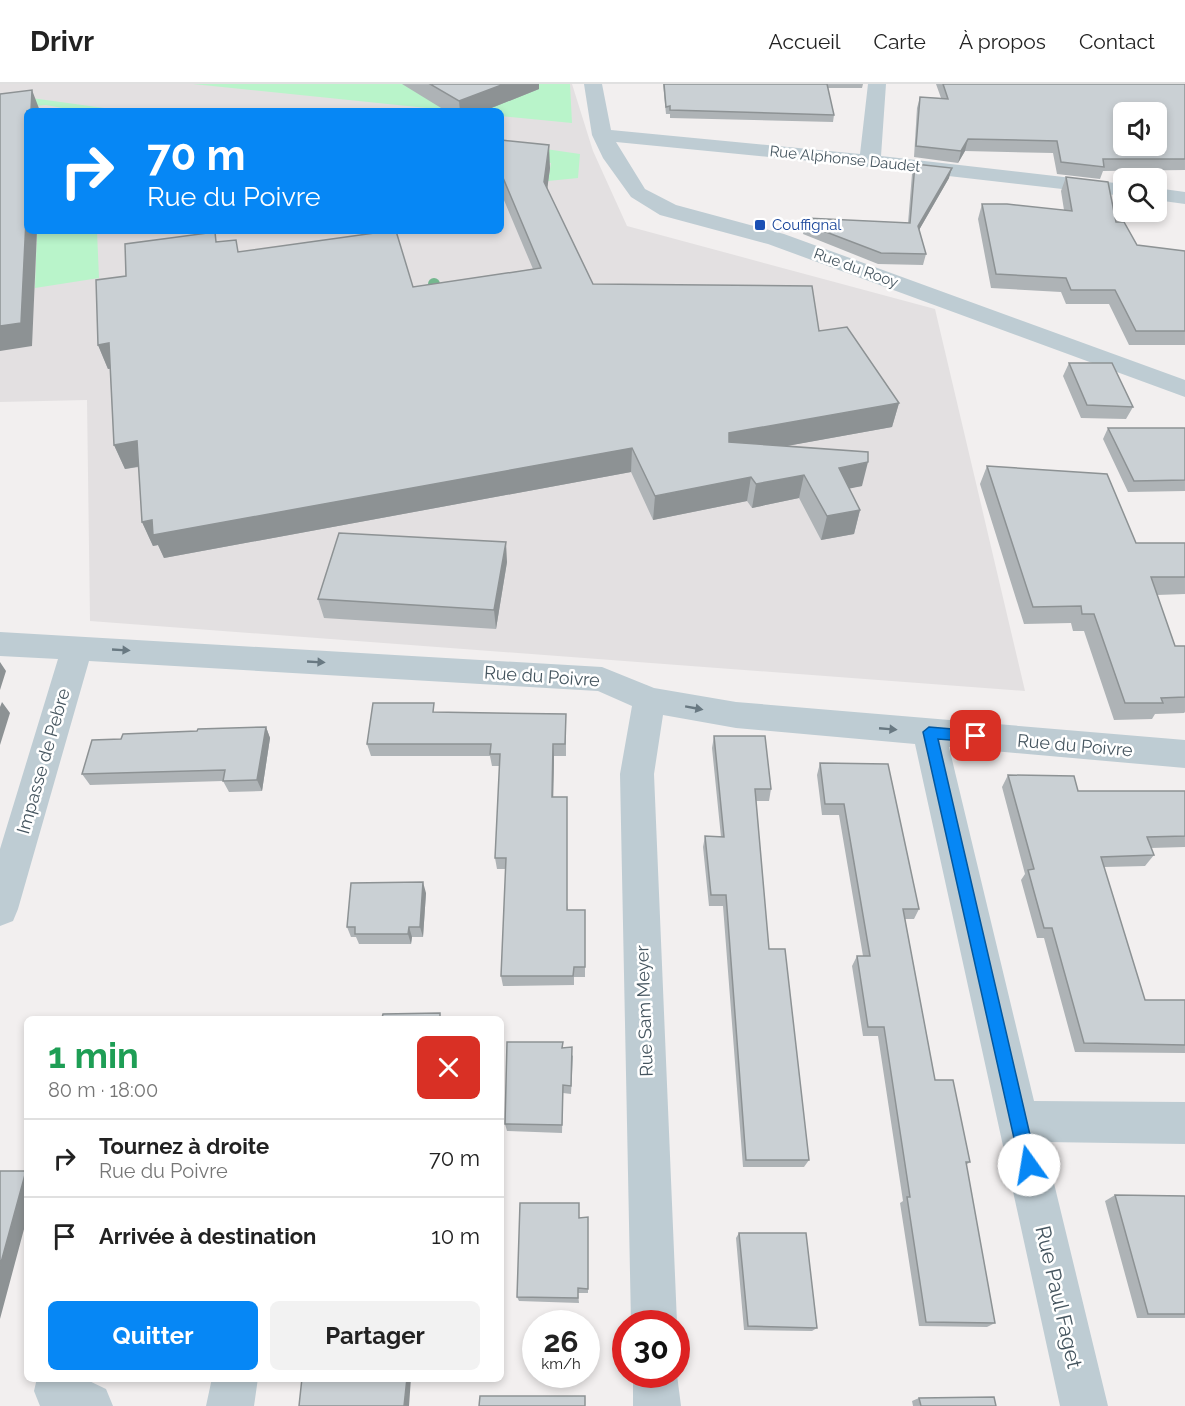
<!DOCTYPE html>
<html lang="fr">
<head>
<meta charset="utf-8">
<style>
	body { margin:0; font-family:Raleway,sans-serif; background:#f2f2f2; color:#222; height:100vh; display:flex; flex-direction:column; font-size:22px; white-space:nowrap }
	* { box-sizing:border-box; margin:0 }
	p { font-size:20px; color:#767676 }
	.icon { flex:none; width:33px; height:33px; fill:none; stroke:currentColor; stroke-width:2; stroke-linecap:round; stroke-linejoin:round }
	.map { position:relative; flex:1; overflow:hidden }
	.panel { position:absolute; left:24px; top:932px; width:480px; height:366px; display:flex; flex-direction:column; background:#fff; border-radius:9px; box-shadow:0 3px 9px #0003 }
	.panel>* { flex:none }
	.guide { position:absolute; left:24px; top:24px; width:480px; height:126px; border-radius:9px; box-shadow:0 3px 9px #0003; background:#0687f5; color:#fff; overflow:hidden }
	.controls { position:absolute; left:1113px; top:18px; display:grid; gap:12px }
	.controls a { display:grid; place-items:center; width:54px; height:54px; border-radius:9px; background:#fff; box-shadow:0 3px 9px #0003; font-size:30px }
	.speed { position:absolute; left:522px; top:1226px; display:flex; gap:12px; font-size:30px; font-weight:700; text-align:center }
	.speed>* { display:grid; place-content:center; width:78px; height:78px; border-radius:50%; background:#fff; box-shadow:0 3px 9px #0003; line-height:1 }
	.speed small { font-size:15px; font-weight:400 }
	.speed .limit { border:9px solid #d22; background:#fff; color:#111 }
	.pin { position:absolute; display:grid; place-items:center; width:51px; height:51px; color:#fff; margin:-26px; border-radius:12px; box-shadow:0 3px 9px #0006 }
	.me { position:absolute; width:66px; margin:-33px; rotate:347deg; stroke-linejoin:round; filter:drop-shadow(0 0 4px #0008) }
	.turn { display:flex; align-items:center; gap:21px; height:126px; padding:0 24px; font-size:27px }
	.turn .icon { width:78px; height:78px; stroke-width:2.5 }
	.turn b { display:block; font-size:42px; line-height:51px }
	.round { display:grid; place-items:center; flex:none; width:63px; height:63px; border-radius:9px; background:#f2f2f2 }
	.overview { display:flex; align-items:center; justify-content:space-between; height:102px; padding:0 24px }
	h1 { font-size:36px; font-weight:700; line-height:45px; color:#1e9e55 }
	.action { display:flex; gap:12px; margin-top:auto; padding:12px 24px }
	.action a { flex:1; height:69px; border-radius:9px; background:#0687f5; color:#fff; font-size:24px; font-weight:700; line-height:69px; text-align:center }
	.action a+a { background:#f2f2f2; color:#222 }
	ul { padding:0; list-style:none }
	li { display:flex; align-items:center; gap:18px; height:78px; padding:0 24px; border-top:2px solid #e0e0e0 }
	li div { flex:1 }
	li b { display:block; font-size:22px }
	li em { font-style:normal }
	header { display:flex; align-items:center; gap:36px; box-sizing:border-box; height:84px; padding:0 30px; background:#fff; border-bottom:2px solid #e0e0e0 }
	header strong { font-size:28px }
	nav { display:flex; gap:33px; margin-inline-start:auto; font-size:21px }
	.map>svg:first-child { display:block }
	.education { fill:#e3e0e1; fill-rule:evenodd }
	.green { fill:#b9f4ca }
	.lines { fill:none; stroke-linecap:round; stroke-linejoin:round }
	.minor { fill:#beccd3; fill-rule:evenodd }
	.tree { fill:#74b78e }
	.wall { fill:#aeb3b6 }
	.shaded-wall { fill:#8d9294 }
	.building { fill:#cad0d4; stroke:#8d9294; stroke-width:1.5; fill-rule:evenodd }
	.oneway { fill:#697982 }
	.route { fill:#0687f5; stroke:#04589f; stroke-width:1.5 }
	.transit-dot { fill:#1a4fb4; stroke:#fff; stroke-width:2 }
	.labels { text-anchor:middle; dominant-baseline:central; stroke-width:5; stroke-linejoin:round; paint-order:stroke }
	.far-street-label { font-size:15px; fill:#45555f; stroke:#fff }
	.far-transit-label { font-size:15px; fill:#164399; stroke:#fff; text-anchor:start }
	.street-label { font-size:18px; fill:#45555f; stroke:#fff }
	.near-street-label { font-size:21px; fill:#45555f; stroke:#fff }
</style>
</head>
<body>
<header>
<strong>Drivr</strong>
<nav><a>Accueil</a><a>Carte</a><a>À propos</a><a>Contact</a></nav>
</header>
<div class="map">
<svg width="1185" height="1322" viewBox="0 0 1185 1322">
	<rect width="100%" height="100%" fill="#f2efef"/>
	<path class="education" d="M0,0H572L593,67L627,142L935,225L1025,607L90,537L87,316L0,318ZM27,27H501V147H27Z"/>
	<path class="green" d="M193,0H570L572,39L501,32V27H456Z
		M24,13L126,27H78L46,21L24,23Z
		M518,61L580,70L578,94L548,97L551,79L533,78L501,70Z
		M73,147H97L99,194L35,204L37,149L55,150Z"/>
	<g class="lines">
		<path class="minor" d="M584,0H602L611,46L860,70L868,0H886L881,72L1124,100V112L870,83L616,58L645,105L676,121L784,150L1185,296V313L768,160L660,131L631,113L603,74L592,51Z
			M1156,104L1185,108V120L1156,116Z
			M0,548L602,583L654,604L736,618L1185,656V684L949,663L1034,1017L1185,1018V1060L1044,1058L1108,1322H1060L915,660L736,644L663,631L654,690L677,1239H631L620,690L632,622L598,607L89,577L18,825L13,837L0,842V765L58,575L0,572Z
			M676,1283L681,1322H633V1290H676Z
			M37,1294H83L106,1305L113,1322H40L34,1307Z
			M212,1294H258L254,1322H206Z"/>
	</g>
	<circle class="tree" cx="434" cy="200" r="6"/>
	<path class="wall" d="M402,0H540H539V5L484,27H446Z
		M663,0H863L862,4H828L834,31L833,38L670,34V30H666Z
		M936,0H1185V86L1103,87L1100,95L1057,90L1053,69L965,67L958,79L914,73L917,24L920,13L941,14Z
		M501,56L550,84L547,105L593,200L819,247L899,319L892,343L786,362L862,402L849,404L860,426L854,450L821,456L799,414L752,424L747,417L653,436L631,388L164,474L158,461L153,462L142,438L139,383L125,385L114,361L110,285H108L98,261L126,192L218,158L239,168L413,203L533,185L501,109Z
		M915,80L949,94L919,146L926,170L923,181L878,180L803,150L806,134L908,139L912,90Z
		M1066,93L1116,138L1137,161L1185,167V261H1129L1109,220H1066L1061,208L991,204L978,135L982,120L1064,126L1061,107Z
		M1069,279L1133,323L1126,335L1081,334L1063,292Z
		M1108,344H1185V407L1128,408L1103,355Z
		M987,382L1136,459H1185V510L1157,511L1175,562H1185V628L1184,629L1155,630L1152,635L1114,636L1084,547H1073L1071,539L1024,540L980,400Z
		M507,478L496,545L324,534L318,515Z
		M436,628L566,630V672H554L553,713L568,826H585V893H574V901L503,902L501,892L506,785H497L495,774L500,682H492L490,672H371L367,660Z
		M266,643L270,654L262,707L229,708L223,697L90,701L82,690L121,655L197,647Z
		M714,652L771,705L769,717H756L769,865L809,1076L804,1083H743L723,822H709L703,763L705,752L721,753L712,664Z
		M820,679L919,825L914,835H905L935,996L970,1078L966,1081L995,1239L987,1243L919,1242L900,1119L903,1117L878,952H863L852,882L857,872H863L839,731H822L817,691Z
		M1008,691L1078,707H1185V763L1151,764L1154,771L1145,782L1104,783L1145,916H1185V969L1075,968L1044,854H1037L1021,796L1025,790L1002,703Z
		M426,809L423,853H412L411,860H359L356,853H351L347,843Z
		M563,964L573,972L571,1010L563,1009L562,1049L507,1047L505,1040Z
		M1115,1111L1185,1112V1234H1137L1105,1117Z
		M588,1133V1209H578L579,1219L519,1217L517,1213L579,1134Z
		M739,1149L817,1244L812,1247L744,1246L736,1154Z
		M919,1314L996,1322H913L912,1317Z"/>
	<path class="shaded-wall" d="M504,0H540H539V5L484,27H460L459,17Z
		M32,6L40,27H31Z
		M968,55L965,67L958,79L961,67Z
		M549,61L550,84L545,122L544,98Z
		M952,84L949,94L915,153L918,142Z
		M27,115V147H37L32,262L0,267V242Z
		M109,259L119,283L108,285L98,261Z
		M899,319L892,343L726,373L729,349Z
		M137,357L147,381L125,385L114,361Z
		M632,364L631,388L164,474L158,461L153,462L142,438Z
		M868,378L862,402L833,408L839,384Z
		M804,391L799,414L752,424L756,400Z
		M751,393L747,417L653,436L655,412Z
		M860,426L854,450L821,456L827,432Z
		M506,458L507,478L496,545L494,526Z
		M0,578L6,587L0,606Z
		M2,618L10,629L0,661V623Z
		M266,643L270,654L262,707L257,696Z
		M553,660L554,672L553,725L552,713Z
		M423,798L426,809L423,853L420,843Z
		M409,843L412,853L411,860L408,850Z
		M26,1087L27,1134L0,1235V1182Z
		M407,1294H411L409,1322H404Z"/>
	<path class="building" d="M430,0H504L459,17Z
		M664,0H827L834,31L670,26V22L666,23Z
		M943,0H1185V75H1103L1104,83L1061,78L1057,57L968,55L961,67L916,62L920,13L948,15ZM1124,28H1156V62H1124Z
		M32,6L31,27H27V115L21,239L0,242V10Z
		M501,56L549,61L544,98L593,200L812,202L819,247L847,243L899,319L729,349V358L868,368V378L839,384L860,426L827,432L804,391L756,400L751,393L655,412L632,364L153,451L152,436L142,438L137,357L114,361L109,259L98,261L96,196L126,192L125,160L215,148L216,158L236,156L238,168L389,147H396L413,203L541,184L501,89Z
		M915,80L952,84L918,142L926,170L881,169L805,140L806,134L910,139Z
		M1066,93L1108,98L1116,138H1124L1137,161L1185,167V247H1136L1115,206H1071L1066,194L996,190L982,120H1007L1072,127Z
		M1069,279H1112L1133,323L1087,321Z
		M1108,344H1185V396L1134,397Z
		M987,382L1107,390L1136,459H1185V493H1151L1175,562H1185V613L1161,614L1163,619H1125L1094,530H1082L1081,522L1033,523Z
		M339,449L506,458L494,526L318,515Z
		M373,619H434L433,628L566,630L565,660H553L552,713H567V826H585V883H574L573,892H501L506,774H495L500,670H490L491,660H367Z
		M266,643L257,696L223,697L225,686L82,690L92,656L121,655L123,650L197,647L198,645Z
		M714,652H765L771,705H755L769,865H785L809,1076H746L726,811H711L705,752L724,753Z
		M820,679L888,680L919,825H903L935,996H953L970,1078H966L995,1239L926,1238L907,1113H910L884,943H868L857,872H870L844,720H825Z
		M1008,691L1074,692L1078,707H1185V752L1147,753L1154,771L1101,773L1145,916H1185V961L1084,959L1052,844H1044L1028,786L1034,785Z
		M423,798L420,843H409L408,850H355V843H347L351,799Z
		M440,929V934H382L383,930Z
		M507,958H563L562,964L572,963L571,1002L563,1001L562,1041L505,1040Z
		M0,1087H26L0,1182Z
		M1115,1111L1185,1112V1230H1148Z
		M520,1119H579V1134L588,1133V1205L578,1204V1214L517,1213Z
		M739,1149H806L817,1244L748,1242Z
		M302,1294H407L404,1322H299Z
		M480,1312H585V1322H479Z
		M994,1313L996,1322H921L919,1314Z"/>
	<defs><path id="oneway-solid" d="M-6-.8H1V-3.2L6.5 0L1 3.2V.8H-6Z" transform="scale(1.5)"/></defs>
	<g class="oneway">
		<use href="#oneway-solid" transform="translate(121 566) rotate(3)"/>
		<use href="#oneway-solid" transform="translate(316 578) rotate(3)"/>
		<use href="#oneway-solid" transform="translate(694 624) rotate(10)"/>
		<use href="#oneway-solid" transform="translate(888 645) rotate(5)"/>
	</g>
	<path class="route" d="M929,643L976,647L983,652L976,658L938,655L1037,1081L1035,1087L1029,1089L1022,1087L1020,1081L923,648Z"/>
	<rect class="transit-dot" x="754" y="135" width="12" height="12" rx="3"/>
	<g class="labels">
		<g class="far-street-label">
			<text transform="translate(845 75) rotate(6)">Rue Alphonse Daudet</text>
			<text transform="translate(856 184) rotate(20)">Rue du Rooy</text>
		</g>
		<g class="far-transit-label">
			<text x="772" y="141">Couffignal</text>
		</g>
		<g class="street-label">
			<text transform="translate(542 592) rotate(4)">Rue du Poivre</text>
			<text transform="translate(1075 661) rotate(5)">Rue du Poivre</text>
			<text transform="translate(43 677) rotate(-74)">Impasse de Pebre</text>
			<text transform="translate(644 927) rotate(-92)">Rue Sam Meyer</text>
		</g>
		<g class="near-street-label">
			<text transform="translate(1059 1213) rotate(77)">Rue Paul Faget</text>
		</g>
	</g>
</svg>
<div class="controls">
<a><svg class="icon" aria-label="sound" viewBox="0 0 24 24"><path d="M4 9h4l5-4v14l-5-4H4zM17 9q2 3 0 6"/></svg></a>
<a><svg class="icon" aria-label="search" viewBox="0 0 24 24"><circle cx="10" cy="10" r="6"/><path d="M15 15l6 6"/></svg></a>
</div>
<div class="speed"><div>26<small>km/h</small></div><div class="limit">30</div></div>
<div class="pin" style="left:976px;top:652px;background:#d93025"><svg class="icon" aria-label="arrive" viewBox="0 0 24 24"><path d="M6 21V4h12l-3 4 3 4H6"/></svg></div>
<svg class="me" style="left:1029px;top:1081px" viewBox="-20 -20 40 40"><circle r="19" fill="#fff"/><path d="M0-13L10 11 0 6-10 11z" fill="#0687f5"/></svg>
<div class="guide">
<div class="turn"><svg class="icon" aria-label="right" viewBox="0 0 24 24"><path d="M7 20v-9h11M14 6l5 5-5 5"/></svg><div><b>70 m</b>Rue du Poivre</div></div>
</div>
<section class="panel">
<div class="overview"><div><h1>1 min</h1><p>80 m · 18:00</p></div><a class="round" style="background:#d93025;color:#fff"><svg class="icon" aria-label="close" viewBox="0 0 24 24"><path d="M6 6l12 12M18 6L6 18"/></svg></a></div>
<ul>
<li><svg class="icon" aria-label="right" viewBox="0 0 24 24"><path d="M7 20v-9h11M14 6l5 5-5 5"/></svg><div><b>Tournez à droite</b><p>Rue du Poivre</p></div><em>70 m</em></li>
<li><svg class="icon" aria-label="arrive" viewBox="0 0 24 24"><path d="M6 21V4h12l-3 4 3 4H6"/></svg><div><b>Arrivée à destination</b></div><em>10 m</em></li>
</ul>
<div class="action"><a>Quitter</a><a>Partager</a></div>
</section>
</div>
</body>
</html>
